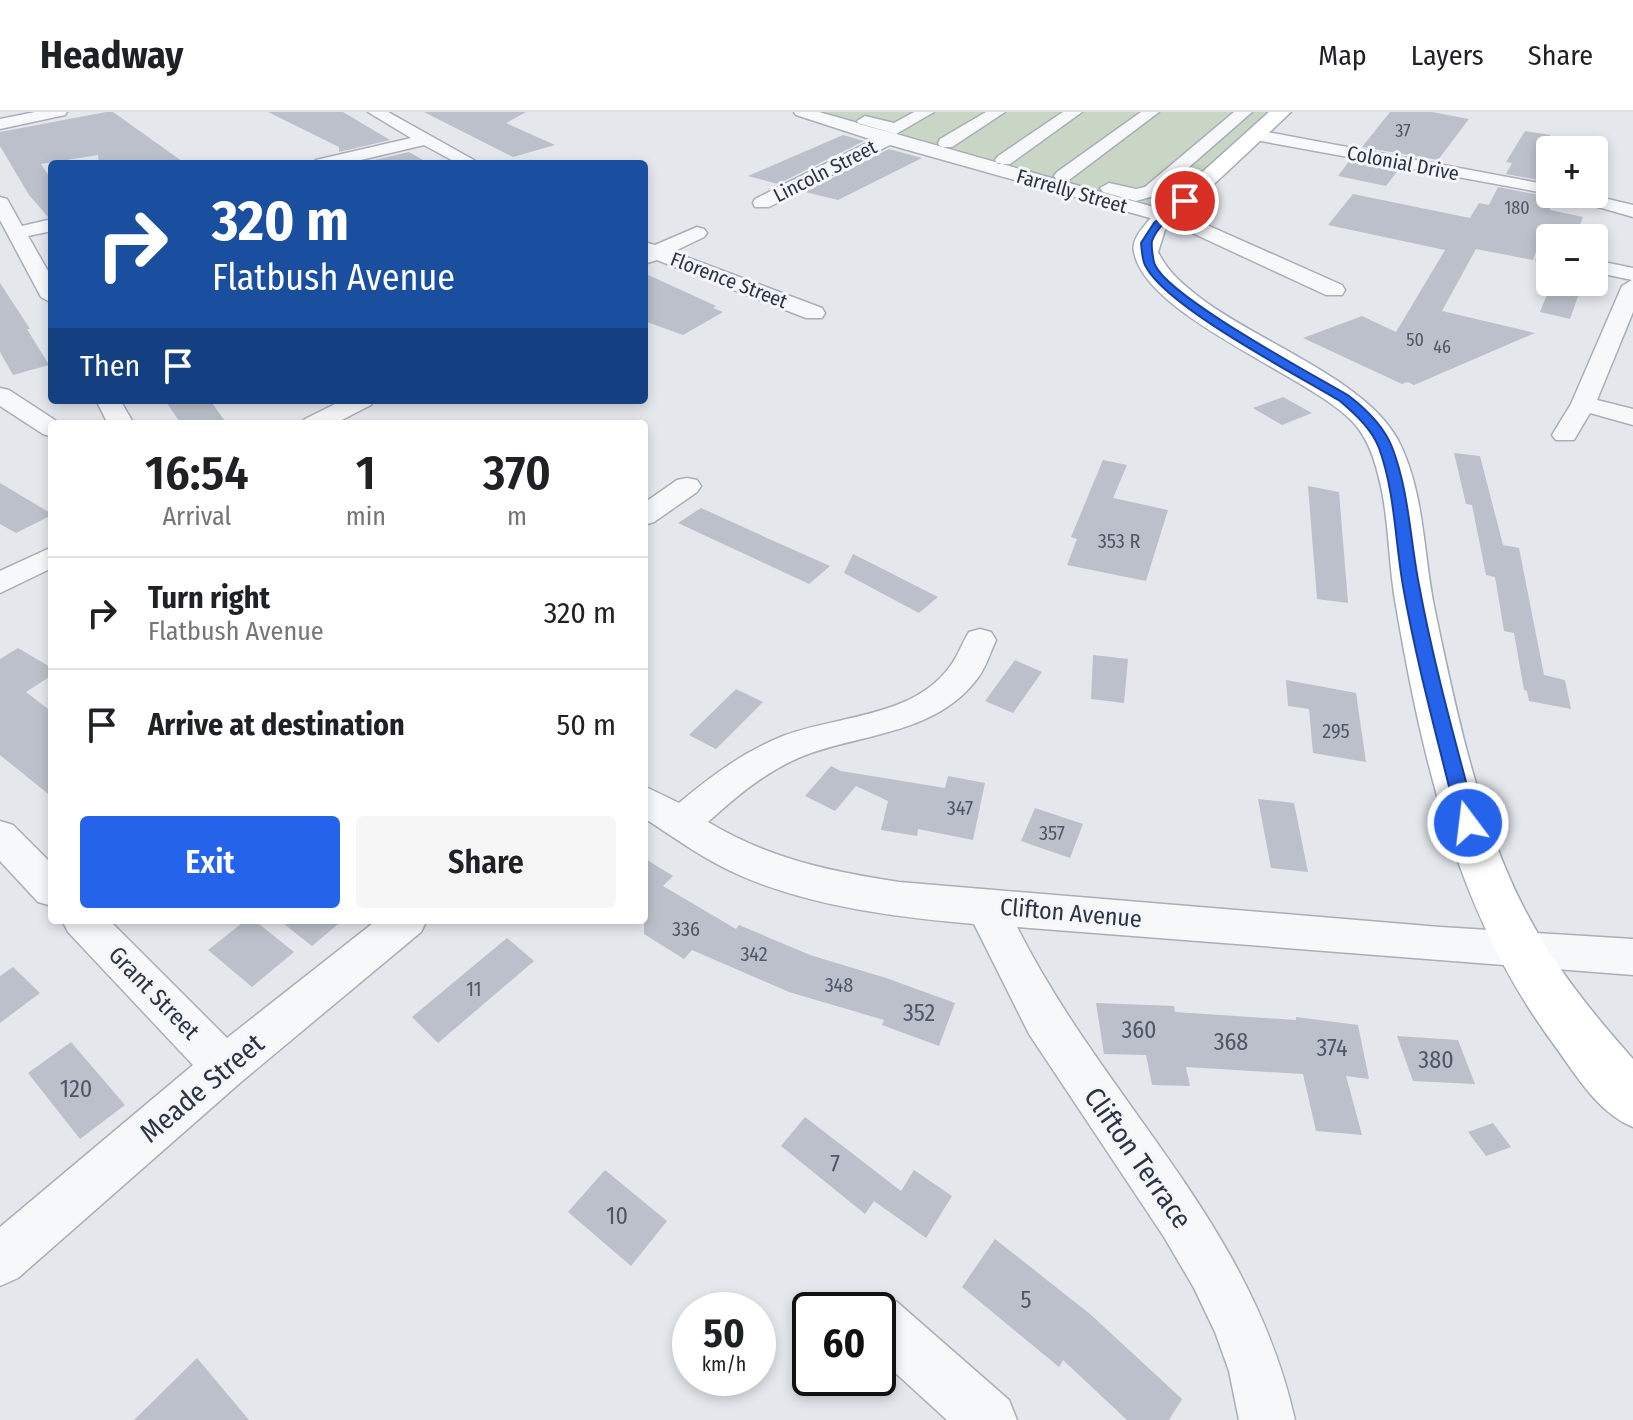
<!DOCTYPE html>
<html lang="en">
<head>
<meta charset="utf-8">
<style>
	body { margin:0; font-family:"Fira Sans Condensed",sans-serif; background:#f6f6f6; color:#202124; height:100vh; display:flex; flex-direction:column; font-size:30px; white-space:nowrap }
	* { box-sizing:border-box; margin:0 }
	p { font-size:26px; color:#757577 }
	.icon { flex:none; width:44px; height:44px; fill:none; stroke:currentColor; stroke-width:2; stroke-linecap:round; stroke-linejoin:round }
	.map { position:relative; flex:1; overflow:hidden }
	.sheet { position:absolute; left:48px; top:308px; width:600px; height:504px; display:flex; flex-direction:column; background:#fff; border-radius:8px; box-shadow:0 4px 12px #0003 }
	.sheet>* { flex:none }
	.banner { position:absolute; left:48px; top:48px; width:600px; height:244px; border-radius:8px; box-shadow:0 4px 12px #0003; background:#1a4fa0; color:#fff; overflow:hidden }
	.fabs { position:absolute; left:1536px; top:24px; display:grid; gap:16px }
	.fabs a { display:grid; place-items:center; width:72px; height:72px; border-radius:8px; background:#fff; box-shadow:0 4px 12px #0003; font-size:40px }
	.speed { position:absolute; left:672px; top:1180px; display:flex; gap:16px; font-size:40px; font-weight:700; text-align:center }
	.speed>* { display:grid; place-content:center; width:104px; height:104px; border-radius:50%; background:#fff; box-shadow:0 4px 12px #0003; line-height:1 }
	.speed small { font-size:20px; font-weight:400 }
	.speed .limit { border:4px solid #111; border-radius:12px; background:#fff; color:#111 }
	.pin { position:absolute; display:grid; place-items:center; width:68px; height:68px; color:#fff; margin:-34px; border:4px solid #fff; border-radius:50%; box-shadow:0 2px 8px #0007 }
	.me { position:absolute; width:88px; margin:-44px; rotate:345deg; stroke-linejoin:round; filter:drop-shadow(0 0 6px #0008) }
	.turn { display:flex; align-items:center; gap:28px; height:168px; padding:0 32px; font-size:36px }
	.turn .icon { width:104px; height:104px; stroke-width:2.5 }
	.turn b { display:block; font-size:56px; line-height:68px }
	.then { display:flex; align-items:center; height:76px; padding:0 32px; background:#0003; gap:16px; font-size:30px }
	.eta { display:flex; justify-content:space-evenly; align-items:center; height:136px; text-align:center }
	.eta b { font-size:48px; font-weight:600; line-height:56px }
	.button { display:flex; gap:16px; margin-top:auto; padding:16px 32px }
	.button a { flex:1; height:92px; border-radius:8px; background:#2563eb; color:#fff; font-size:32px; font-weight:600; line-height:92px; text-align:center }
	.button a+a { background:#f6f6f6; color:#202124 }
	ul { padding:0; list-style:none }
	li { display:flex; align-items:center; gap:24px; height:112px; padding:0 32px; border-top:2px solid #e0e0e0 }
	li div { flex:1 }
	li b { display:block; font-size:30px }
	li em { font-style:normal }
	header { display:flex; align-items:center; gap:48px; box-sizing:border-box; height:112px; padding:0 40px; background:#fff; border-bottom:2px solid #e0e0e0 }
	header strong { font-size:38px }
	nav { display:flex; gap:44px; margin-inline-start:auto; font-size:28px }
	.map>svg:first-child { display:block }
	.green { fill:#c9d6c5 }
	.building { fill:#bbc0ca }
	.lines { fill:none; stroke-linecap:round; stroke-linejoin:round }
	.minor-casing { stroke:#a9aeb7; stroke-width:3 }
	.major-casing { stroke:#a3abb8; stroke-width:3 }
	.minor { fill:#f7f8fa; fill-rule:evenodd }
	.major { fill:#fff; fill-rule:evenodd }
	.route { fill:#2563eb; stroke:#184099; stroke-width:2 }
	.labels { text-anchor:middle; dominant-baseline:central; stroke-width:6; stroke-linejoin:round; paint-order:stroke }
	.far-number-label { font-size:18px; fill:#4f5766 }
	.far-street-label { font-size:20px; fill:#2b3445; stroke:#f4f6f9 }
	.number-label { font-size:20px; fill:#4f5766 }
	.street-label { font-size:24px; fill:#2b3445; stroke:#f4f6f9 }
	.near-number-label { font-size:24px; fill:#4f5766 }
	.near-street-label { font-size:28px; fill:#2b3445; stroke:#f4f6f9 }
</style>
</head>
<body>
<header>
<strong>Headway</strong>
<nav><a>Map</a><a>Layers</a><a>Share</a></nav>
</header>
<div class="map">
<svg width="1633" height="1308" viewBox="0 0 1633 1308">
	<rect width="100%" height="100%" fill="#e4e7ec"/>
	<path class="green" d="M818,0H1268L1160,96Z"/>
	<path class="building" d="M106,0H113L186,52H99L98,43L41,52L52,69V104L48,105L29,83L0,34V20Z
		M268,0H343L390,28L339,40V35Z
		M424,0H526L506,11L555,33L513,45Z
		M1390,0H1432L1469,7L1438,48L1362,35Z
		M1525,19L1550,23V70L1506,62L1512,51L1506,50Z
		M843,23L864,29L778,72L748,64Z
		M889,37L922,46L838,88L805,80Z
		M409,40L430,52H357Z
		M1350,48L1399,57L1386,74L1338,64Z
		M1498,75L1550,85V98L1583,105L1575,126H1541L1533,148L1476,137L1442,199L1535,221L1414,273L1408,270L1402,272L1303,226L1362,204L1396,220L1445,138L1328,113L1353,82L1470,106L1479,91L1489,93Z
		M644,161L716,194L713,196L723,200L683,223L644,209Z
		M1552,170H1583L1570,207L1540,200Z
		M0,171L30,217H27L49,253L13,263L0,240Z
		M1283,285L1312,301L1282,313L1253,296Z
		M165,288H210L227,312H181Z
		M1454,341L1480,344L1503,433L1519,436L1544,563L1565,568L1571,597L1529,589L1527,579L1524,578L1514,521L1504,519L1495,465L1486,463L1472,393L1466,392Z
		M1103,348L1127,353L1113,386L1168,398L1146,469L1067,453L1077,427L1071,425Z
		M0,371L52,402V403L16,421L0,412Z
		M1308,374L1339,380L1348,491L1317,487Z
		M701,396L776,430L830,454L809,472L678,411Z
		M853,442L938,485L919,501L844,461Z
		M18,536L52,556V563L26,580L52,600V685L0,643V547Z
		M1093,543L1128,547L1124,591L1091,587Z
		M1015,548L1042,560L1013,601L985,589Z
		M1286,568L1356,581L1366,650L1313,641L1309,597L1288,594Z
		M736,577L763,590L716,637L689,623Z
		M831,654L841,659L945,676L948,664L985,671L973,728L918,717L917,724L881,718L888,689L856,674L835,699L805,684Z
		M1258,687L1294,691L1308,760L1271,756Z
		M1035,696L1083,712L1070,746L1021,729Z
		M644,746L673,764L663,774L736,817L739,813L810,843L886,866L955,891L939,934L882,913L884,908L789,880L692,838L684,847L644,822Z
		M246,808H254L294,840L252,875L208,838Z
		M279,808H343L312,834Z
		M507,826L534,849L438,931L412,905Z
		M13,855L40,881L0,911V864Z
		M1096,891L1174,894L1175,900L1296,908V905L1358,913L1369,967L1346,964L1362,1023L1316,1019L1303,962L1186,955L1190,974L1152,973L1146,943L1104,942Z
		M1397,924L1458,928L1475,972L1413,969Z
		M71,930L125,993L80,1027L28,961Z
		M805,1005L901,1079L914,1058L952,1084L926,1126L874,1089L865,1102L781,1034Z
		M1493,1011L1511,1035L1486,1044L1468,1020Z
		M605,1058L667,1109L631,1154L568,1100Z
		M995,1127L1090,1202L1182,1287L1169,1308H1127L1063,1248L1059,1255L962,1175Z
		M197,1246L249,1308H134Z"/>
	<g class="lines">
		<defs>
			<path id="minor" d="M35,0H67L65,3L0,17V7Z
				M368,0H388L481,52H459L424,33L344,52H313L316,48L411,26Z
				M794,0H819L1189,105L1342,173L1345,178L1342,183H1326L1175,113L890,33L769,95H755L753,91L755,87L873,28L796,3Z
				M914,0H934L896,22L859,12L857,9L865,4L894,11Z
				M986,0H1005L952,35H940L938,31L940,27Z
				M1063,0H1082L1010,52H998L995,48L998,44Z
				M1141,0H1159L1069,68H1057L1054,64L1057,60Z
				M1234,0H1252L1157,83L1136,89L1103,80L1100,76L1109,71L1136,77L1145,75Z
				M1256,18L1550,73V82H1587L1633,93V105L1556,83L1250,27L1248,23Z
				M0,85L7,87L22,114L52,107V119L28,124L52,166V191L41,185L0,108Z
				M697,115L704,117L707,121L704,125L673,140L822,196L825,201L822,206H806L657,148L644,152V130L655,133Z
				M1547,142H1550V154L1540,152L1537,148Z
				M1594,148L1633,156V200L1597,288L1633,297V313L1590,301L1574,328H1556L1552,323L1571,292L1622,174L1632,168L1594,160Z
				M0,276L9,278L61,312H52V325L43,322L0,294Z
				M96,288H120L134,312H108Z
				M343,288H374L371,293L334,312H301L305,307Z
				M687,366L697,368L701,374L697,380L654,410L644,413V391L677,368Z
				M52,435V456L0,481V459Z
				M980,517L991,520L996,528C990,541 986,556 977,567C937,620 869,621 811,641C771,655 739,682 708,710C770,747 828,759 899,770L1440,815L1633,827V863L1017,815C1105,990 1250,1108 1295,1308H1239L1229,1259L1215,1220L1194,1176L1164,1125L1029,922L974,812C896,805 812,795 739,763C705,748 675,726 644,706V674L679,691C711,664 743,640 783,624C838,603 914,606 951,553C958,544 962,531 969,520Z
				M0,709L13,713L52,752V794L38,790L0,749Z
				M62,808H109L227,926L377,808H427L421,820L241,970L18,1166L0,1174V1115L193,953L68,820Z
				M878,1182L897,1190L1009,1288L1017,1308H947L878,1245V1198H856L859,1190Z"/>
			<path id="major" d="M1269,0H1291L1165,118L1158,140C1168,161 1185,174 1203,188C1259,230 1366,268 1398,328C1425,380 1423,443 1435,499C1455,595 1480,714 1526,800C1554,854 1593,902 1633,947V1015C1598,1001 1576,963 1555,934C1457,803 1422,646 1395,488C1388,446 1389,402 1378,362C1373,342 1366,323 1351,308C1305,262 1146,204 1134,140C1131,128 1142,117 1149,108Z"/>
		</defs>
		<use href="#minor" class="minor-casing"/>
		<use href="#major" class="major-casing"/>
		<use href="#minor" class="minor"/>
		<use href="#major" class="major"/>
	</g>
	<path class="route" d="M1182,87L1190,89C1178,101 1158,111 1152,129C1151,134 1153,148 1155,153C1170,186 1312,262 1349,284C1366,297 1384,315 1392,335C1409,379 1410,427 1419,473C1434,554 1456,632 1477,711L1475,717H1461L1458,711C1439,632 1417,554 1403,474C1395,428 1395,380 1379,336C1372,317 1355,302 1340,289C1297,263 1168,196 1146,155C1142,149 1142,139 1141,131L1154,111Z"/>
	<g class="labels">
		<g class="far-number-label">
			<text x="1403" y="19">37</text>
			<text x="1517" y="96">180</text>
			<text x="1415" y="228">50</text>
			<text x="1442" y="235">46</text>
		</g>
		<g class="far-street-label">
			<text transform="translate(1403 51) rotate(11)">Colonial Drive</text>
			<text transform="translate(825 59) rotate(-27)">Lincoln Street</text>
			<text transform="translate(1072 79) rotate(16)">Farrelly Street</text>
			<text transform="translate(729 168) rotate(21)">Florence Street</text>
		</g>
		<g class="number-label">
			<text x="1119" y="429">353 R</text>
			<text x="1336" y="619">295</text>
			<text x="960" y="696">347</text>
			<text x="1052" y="721">357</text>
			<text x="686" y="817">336</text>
			<text x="754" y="842">342</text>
			<text x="839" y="873">348</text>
			<text x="474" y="877">11</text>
		</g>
		<g class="street-label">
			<text transform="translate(1071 801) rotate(5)">Clifton Avenue</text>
			<text transform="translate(154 881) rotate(46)">Grant Street</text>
		</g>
		<g class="near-number-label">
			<text x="919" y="901">352</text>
			<text x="1139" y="918">360</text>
			<text x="1231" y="930">368</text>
			<text x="1332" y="936">374</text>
			<text x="1436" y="948">380</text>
			<text x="76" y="977">120</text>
			<text x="835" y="1052">7</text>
			<text x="617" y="1104">10</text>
			<text x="1026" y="1188">5</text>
		</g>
		<g class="near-street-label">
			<text transform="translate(202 976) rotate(-40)">Meade Street</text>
			<text transform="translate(1138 1046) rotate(55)">Clifton Terrace</text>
		</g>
	</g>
</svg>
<div class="fabs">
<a>+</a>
<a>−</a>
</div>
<div class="speed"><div>50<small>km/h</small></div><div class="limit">60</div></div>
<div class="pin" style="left:1185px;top:89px;background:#d93025"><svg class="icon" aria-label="arrive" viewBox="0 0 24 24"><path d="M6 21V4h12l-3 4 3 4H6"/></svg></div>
<svg class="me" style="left:1468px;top:711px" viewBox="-20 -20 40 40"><circle r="17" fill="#2563eb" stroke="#fff" stroke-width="3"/><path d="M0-11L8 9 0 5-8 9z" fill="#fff"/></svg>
<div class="banner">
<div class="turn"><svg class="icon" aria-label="right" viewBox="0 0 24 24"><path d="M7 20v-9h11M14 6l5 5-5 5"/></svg><div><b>320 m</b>Flatbush Avenue</div></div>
<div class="then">Then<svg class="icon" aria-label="arrive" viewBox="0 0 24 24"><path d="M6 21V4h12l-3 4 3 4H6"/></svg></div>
</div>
<section class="sheet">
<div class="eta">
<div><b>16:54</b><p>Arrival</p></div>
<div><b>1</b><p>min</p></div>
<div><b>370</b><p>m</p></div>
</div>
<ul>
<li><svg class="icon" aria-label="right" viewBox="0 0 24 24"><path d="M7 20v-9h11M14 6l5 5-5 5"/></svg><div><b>Turn right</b><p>Flatbush Avenue</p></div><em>320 m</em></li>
<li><svg class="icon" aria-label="arrive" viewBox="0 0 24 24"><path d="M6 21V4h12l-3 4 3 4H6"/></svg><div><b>Arrive at destination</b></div><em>50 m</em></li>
</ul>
<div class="button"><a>Exit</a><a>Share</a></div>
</section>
</div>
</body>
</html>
